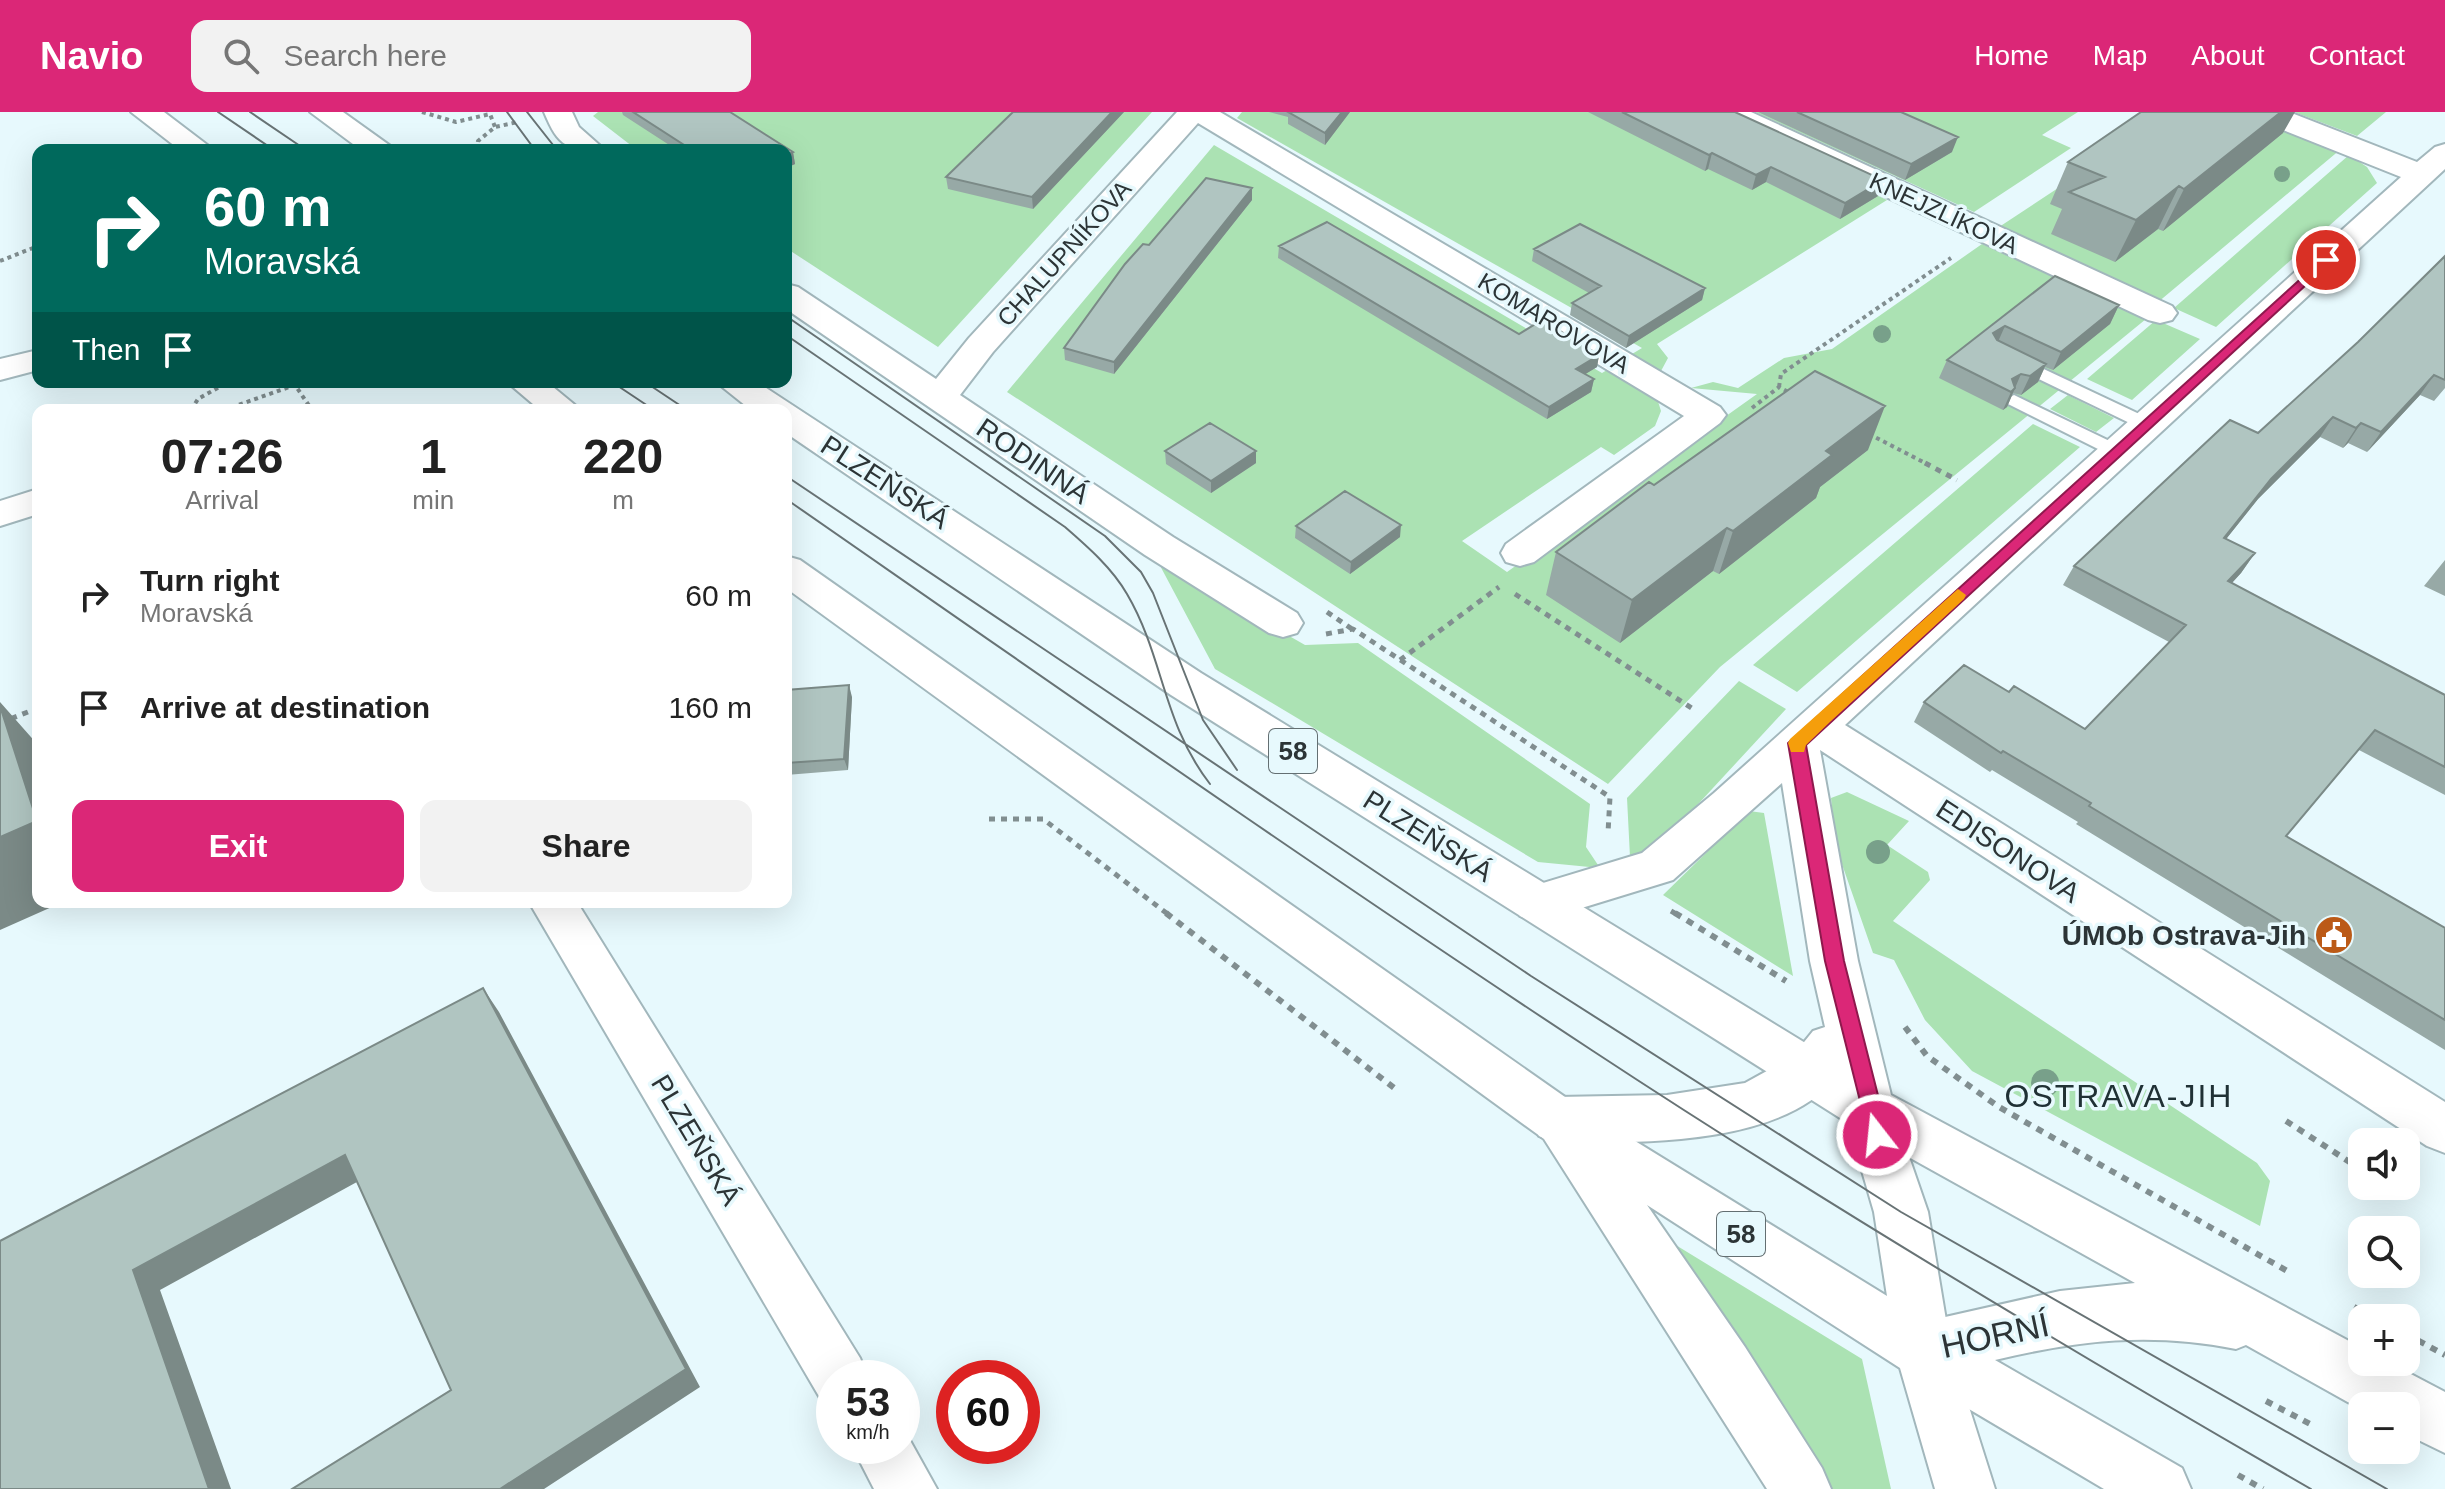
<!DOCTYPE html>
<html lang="en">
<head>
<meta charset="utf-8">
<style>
	body { margin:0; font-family:Helvetica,sans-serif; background:#f2f2f2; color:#222; height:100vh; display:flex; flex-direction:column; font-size:30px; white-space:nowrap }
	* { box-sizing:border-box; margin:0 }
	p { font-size:26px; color:#767676 }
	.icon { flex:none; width:44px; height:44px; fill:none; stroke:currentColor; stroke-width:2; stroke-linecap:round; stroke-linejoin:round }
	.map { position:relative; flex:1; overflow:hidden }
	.sheet { position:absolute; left:32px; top:292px; width:760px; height:504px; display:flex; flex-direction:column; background:#fff; border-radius:16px; box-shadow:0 8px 32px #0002 }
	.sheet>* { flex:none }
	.hud { position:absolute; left:32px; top:32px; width:760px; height:244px; border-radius:16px; box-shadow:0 8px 32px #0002; background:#00695c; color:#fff; overflow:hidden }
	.tools { position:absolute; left:2348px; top:1016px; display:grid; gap:16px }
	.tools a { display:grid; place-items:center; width:72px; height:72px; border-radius:16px; background:#fff; box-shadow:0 8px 32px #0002; font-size:40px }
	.speed { position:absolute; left:816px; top:1248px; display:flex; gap:16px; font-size:40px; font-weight:700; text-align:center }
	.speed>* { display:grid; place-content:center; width:104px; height:104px; border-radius:50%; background:#fff; box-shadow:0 8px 32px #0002; line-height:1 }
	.speed small { font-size:20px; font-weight:400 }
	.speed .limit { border:12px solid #d22; background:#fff; color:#111 }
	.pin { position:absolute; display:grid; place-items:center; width:68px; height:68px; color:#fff; margin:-34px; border:4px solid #fff; border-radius:50%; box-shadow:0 2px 8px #0007 }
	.me { position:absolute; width:88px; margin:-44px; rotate:344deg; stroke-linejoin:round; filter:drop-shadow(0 0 6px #0008) }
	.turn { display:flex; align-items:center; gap:28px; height:168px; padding:0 40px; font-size:36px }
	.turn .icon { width:104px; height:104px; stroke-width:2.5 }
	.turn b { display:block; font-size:56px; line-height:68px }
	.then { display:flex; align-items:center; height:76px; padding:0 40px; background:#0003; gap:16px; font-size:30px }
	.eta { display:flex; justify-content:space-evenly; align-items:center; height:136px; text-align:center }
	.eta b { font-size:48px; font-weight:700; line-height:56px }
	.cta { display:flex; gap:16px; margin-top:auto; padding:16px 40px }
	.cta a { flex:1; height:92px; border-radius:16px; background:#db2777; color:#fff; font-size:32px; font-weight:700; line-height:92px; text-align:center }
	.cta a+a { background:#f2f2f2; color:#222 }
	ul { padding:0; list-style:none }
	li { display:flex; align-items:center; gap:24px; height:112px; padding:0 40px }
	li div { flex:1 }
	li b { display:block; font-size:30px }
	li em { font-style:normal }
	header { display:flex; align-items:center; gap:48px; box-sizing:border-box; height:112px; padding:0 40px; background:#db2777; color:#fff }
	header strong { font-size:38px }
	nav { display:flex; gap:44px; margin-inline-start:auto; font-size:28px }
	.search { width:560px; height:72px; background:#f2f2f2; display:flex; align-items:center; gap:20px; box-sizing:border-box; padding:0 28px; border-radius:16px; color:#767676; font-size:30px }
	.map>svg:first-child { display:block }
	.green { fill:#abe2b3 }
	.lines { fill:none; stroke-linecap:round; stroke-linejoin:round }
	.service-casing { stroke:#a2b7bc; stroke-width:4 }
	.minor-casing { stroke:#a2b7bc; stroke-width:4 }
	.primary-casing { stroke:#a2b7bc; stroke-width:4 }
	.path-far2 { stroke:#818e90; stroke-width:4; stroke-dasharray:4 4; stroke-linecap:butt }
	.path-far1 { stroke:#818e90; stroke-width:5; stroke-dasharray:6 6; stroke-linecap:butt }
	.path { stroke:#818e90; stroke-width:6; stroke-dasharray:7 7; stroke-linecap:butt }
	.service { fill:#fff; fill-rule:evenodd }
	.minor { fill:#fff; fill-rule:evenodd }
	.primary { fill:#fff; fill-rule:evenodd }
	.tram { stroke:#687375; stroke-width:2 }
	.tree { fill:#78a08a }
	.wall { fill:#97a9a6 }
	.shaded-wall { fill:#7b8a87 }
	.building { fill:#b0c5c1; stroke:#7b8a87; stroke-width:2 }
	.route { fill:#db2777; stroke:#8e194d; stroke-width:2 }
	.slow { fill:#f59e0b }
	.labels { text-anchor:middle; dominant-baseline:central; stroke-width:7; stroke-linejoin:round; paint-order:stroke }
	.far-street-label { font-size:24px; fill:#2c3436; stroke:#e7f9fd }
	.shield { fill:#e7f9fd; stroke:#646f72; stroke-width:2 }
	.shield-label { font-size:26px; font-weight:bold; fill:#2c3436 }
	.street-label { font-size:28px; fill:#2c3436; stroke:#e7f9fd }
	.poi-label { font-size:28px; font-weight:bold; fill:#2c3436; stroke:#e7f9fd; text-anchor:end }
	.quarter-label { font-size:32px; letter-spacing:2px; fill:#203135; stroke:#e7f9fd }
	.near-street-label { font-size:34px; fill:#2c3436; stroke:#e7f9fd }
</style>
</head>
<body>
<header>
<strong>Navio</strong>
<div class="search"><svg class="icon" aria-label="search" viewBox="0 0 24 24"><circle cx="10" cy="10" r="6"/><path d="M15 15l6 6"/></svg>Search here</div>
<nav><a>Home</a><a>Map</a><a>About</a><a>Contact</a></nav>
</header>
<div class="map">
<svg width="2445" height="1377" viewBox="0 0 2445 1377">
	<rect width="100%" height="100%" fill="#e7f9fd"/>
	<path class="green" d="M598,0H1152L938,235L786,136V38H637L593,4Z
		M1242,0H1699L1887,88L1657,232L1668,246L1661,259L1632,242L1642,236L1237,6Z
		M1755,0H2078L2042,23L2071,36L1974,100Z
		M2173,0H2245L2341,37L2157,191L1996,117Z
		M2294,0H2386L2357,24Z
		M1214,33L1602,261L1612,255L1656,283L1661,299L1655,314L1614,343L1601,335L1462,429L1507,460L1757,282L1691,276L1713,270L1738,276L1784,246L1832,237L1982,132L2146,207L1720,555L1608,672L1007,280Z
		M2349,43L2367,55L2377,71L2216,215L2174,196Z
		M2156,208L2200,227L2132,288L2087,267Z
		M2068,283L2114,306L2096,320L2050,297Z
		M2033,312L2080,335L1797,580L1753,553Z
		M1157,448L1305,533L1358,531L1590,692L1586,735L1600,756L1538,750L1215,557Z
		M1739,569L1786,597L1664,729L1630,745L1627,686Z
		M1847,680L1909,709L1887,733L1928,760L1930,768L1893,809L2257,1051L2270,1069L2260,1114L1972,959L1925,908L1894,848L1873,841L1836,735L1831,686Z
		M1749,699L1764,701L1793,864L1663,783Z
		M1661,1124L1862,1247L1891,1377H1830Z"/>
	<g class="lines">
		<defs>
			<path id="service" d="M2016,244L2152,308L2155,312L2146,318L2140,316L2010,253L2007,249Z
				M2014,283L2122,335L2125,339L2122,343H2110L2008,292L2005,288Z"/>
			<path id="minor" d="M544,0H572L579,15L605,38C567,38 559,36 544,0Z
				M1177,0H1220L1720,295L1726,303L1720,311L1534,450L1520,454L1506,450L1501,441L1506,432L1684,304L1198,11L993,240L960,283L1173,425L1297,501L1303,511L1297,521L1283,525L1269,521L1145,443L786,197V172L798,175L936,267L969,226Z
				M1714,0H1751L2172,194L2177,201L2172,208L2160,211L2148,208L1718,6Z
				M2249,0H2289L2417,50L2435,35L2445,32V57L1845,613L2445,990V1041L2427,1034L1820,638L1858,849L1891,983L2362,1236V1250H2388L2445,1280V1341L2406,1322V1294H2362V1298L2246,1233L2236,1237C2150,1220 2079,1228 1995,1248L2182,1356L2191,1377H2104L1903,1258L1895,1238L1903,1218L1923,1210L2060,1179L2135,1171L1851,1013L1836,965C1781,1035 1638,1030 1557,1031L1539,1024L1531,1008L1539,992L1557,985L1667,983L1745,971L1792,945L1813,919L1825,915L1810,849L1782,671L1673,768L1536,810L1520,804L1513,791L1520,778L1642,741L1714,681L2401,65L2253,6Z
				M38,238V258L0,268V247Z
				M38,377V402L0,414V389Z
				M529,790H577L860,1246L868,1266H834V1292L820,1286Z
				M902,1314L937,1377H874L852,1334H902Z"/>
			<path id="primary" d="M131,0H164L214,38H180Z
				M310,0H343L396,38H361Z
				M507,270H547L581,298H540Z
				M716,270H757L1201,561L1887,981L1928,1100L1951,1238L1995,1377H1935L1900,1256L1647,1093L1745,1235L1822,1356L1831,1377H1767L1544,1027L786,476V444L800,448L1575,992L1887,1184L1874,1100L1848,1011L1171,583L786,321V298H751Z"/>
		</defs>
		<use href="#service" class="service-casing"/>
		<use href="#minor" class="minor-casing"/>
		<use href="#primary" class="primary-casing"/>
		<path class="path-far2" d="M422,0L456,10L490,2L495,15
			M477,38L478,29L495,15L518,10
			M0,149L38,134
			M1779,275L1781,262L1951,146
			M1752,296L1779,275L1790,281
			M191,298L198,287L228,270
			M224,298L295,273L312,298
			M1869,322L1929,353"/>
		<path class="path-far1" d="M1925,351L1957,368
			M1515,482L1693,597
			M1327,500L1352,517
			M1326,522L1353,517L1610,685L1608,721
			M1400,548L1499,475
			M0,611L38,596
			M989,707H1043L1169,803
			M1671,799L1678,803"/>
		<path class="path" d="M1166,801L1397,978
			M1675,801L1786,869
			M1905,915L1927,944L1999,995L2289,1160
			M2286,1009L2362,1058
			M2387,1074L2397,1080
			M2354,1195L2374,1206
			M2406,1222L2445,1243
			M2266,1289L2310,1312
			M2238,1363L2263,1377"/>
		<use href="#service" class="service"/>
		<use href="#minor" class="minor"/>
		<use href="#primary" class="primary"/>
		<path class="tram" d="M218,0L274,38
			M250,0L306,38
			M507,0L535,38
			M527,0L557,38
			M786,204L1105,424L1141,460L1153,481L1203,608L1237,658
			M786,223L1065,415C1088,435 1112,456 1127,482C1164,545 1162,610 1210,672
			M612,270L654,298
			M645,270L687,298
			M786,364L1531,864L1901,1100L2387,1377
			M786,387C1054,573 1321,760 1593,939C1827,1093 2068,1237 2311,1377"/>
	</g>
	<g class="tree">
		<circle cx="2282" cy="62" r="8"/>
		<circle cx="1882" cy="222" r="9"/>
		<circle cx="1878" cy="740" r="12"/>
		<circle cx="2045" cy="971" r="14"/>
	</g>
	<path class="wall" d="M622,0H730L793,40L795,52L786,56V38H677L623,3Z
		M1013,0H1124L1033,97L948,77L946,65Z
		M1269,0H1350L1325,33L1288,12V5Z
		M1588,0H1735L1878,84L1840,107L1766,70L1752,78L1708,57L1705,59Z
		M1758,0H1901L1952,40L1905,68Z
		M2283,21L2163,119L2158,117L2115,150L2051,122L2062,97L2050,92L2068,50Z
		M1252,76V88L1114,262L1065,248L1064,236Z
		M1279,134L1519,222L1599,243L1597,255L1585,262L1594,267L1591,280L1547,307L1278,146Z
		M1534,137L1705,176L1702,188L1626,236L1570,203L1572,191L1589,181L1532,149Z
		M2445,144V276L2434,289L2420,283L2367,340L2348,331L2343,336L2320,325L2258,387L2226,427L2255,441L2241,461L2232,471L2445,583V683L2359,638L2286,724L2445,816V938L2076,712L2078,710L1992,658L1990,660L1914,610L1924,590L2009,580L2085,617L2169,530L2063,473L2074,454L2258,321L2358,230Z
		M2055,164L2119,193L2110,212L2053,258L2045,255L2038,270L2021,283L2013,281L2007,295L2003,298L1939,266L1947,248Z
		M1868,338L1820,375L1816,386L1719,462L1713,459L1620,531L1546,483L1556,440L1654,373Z
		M1165,339L1256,351L1211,381L1166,352Z
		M1296,414L1400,425L1350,462L1295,426Z
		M2445,448V484L2424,474Z
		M786,578L852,585L848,658L786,663Z"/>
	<path class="shaded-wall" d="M1112,0H1124L1033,97L1032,85Z
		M1342,0H1350L1325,33V21Z
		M2281,0H2295L2283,21L2163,119L2184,77Z
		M1958,25L1952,40L1905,68L1911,52Z
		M793,40L795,52L786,56V43Z
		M1712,41L1708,57L1705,59L1709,43Z
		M1771,55L1766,70L1752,78L1756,63Z
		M1883,68L1878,84L1840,107L1845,91Z
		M2179,74L2158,117L2115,150L2136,108Z
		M1252,76V88L1114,262V250Z
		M1705,176L1702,188L1626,236L1629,224Z
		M2119,193L2110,212L2053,258L2061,240Z
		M2005,214L1997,232L1993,221Z
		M1599,243L1597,255L1574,269L1576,257Z
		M2046,252L2038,270L2021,283L2030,264Z
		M2021,262L2007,295L2003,298L2011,280L2012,267Z
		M2434,263L2420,283L2367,340L2381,320Z
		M1594,267L1591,280L1547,307L1549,295Z
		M1885,294L1868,338L1820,375L1816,386L1719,462L1733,419L1826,339Z
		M2333,305L2320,325L2258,387L2211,446L2224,426L2271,367Z
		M2361,311L2348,331L2343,336L2356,316Z
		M1256,339V351L1211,381V369Z
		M1401,413L1400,425L1350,462L1351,450Z
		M1727,416L1713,459L1620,531L1632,488Z
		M2255,441L2241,461L2215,489L2228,469Z
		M849,573L852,585L848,658L844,647Z
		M0,590L38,633V790H63L0,818Z
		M483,876L499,900L700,1275L544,1377H500Z
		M345,1043L366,1065L160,1178L231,1377H209L133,1158Z"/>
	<path class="building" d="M633,0H730L793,40L786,43V38H692Z
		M1013,0H1112L1032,85L946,65Z
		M1288,0H1342L1325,21Z
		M1622,0H1735L1883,68L1845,91L1771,55L1756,63L1712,41L1709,43Z
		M1797,0H1901L1958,25L1911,52Z
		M2141,0H2281L2184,77L2179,74L2136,108L2069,80L2105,65L2068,50Z
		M1206,66L1252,76L1114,250L1064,236L1125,152L1143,132L1149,133Z
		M1327,110L1519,222L1542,208L1599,243L1576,257L1594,267L1549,295L1279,134Z
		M1580,112L1705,176L1629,224L1572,191L1601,174L1534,137Z
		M2445,144V268L2434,263L2381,320L2361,311L2356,316L2333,305L2271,367L2224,426L2255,441L2228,469L2445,583V655L2375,618L2286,724L2445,816V908L2089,694L2091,691L2003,639L2001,641L1924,590L1964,553L2009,580L2014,574L2085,617L2186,513L2074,454L2230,308L2258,321L2358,230Z
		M2055,164L2119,193L2061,240L2005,214L1993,221L1997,228L2046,252L2030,264L2021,262L2012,267L2015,276L2011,280L1947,248Z
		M1815,259L1885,294L1826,339L1832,343L1733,419L1727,416L1632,488L1556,440L1649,370L1654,373Z
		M1210,311L1256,339L1211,369L1165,339Z
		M1345,379L1401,413L1351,450L1296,414Z
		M849,573L844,647L786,651V578Z
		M0,594L37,709L0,725Z
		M483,876L686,1257L500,1377H292L451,1278L345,1043L133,1158L209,1377H0V1129Z"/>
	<path class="route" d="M2326,144L2333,148L2331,150L1806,633L1844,849L1888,1023L1885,1029L1877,1032L1870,1029L1825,849L1788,631Z"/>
	<path class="slow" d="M1958,477L1966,483L1964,487L1831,609L1806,633L1804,640H1791L1788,631L1790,627Z"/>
	<defs>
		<symbol id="civic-disc" viewBox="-11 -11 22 22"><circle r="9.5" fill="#bb5a17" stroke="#e7f9fd"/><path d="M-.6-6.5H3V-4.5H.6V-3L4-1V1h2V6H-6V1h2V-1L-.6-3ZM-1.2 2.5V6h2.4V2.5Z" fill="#fff"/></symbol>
	</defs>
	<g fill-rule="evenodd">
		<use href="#civic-disc" x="2312" y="801" width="44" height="44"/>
	</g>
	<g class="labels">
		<g class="far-street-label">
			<text transform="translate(1944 101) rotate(25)">KNEJZLÍKOVA</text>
			<text transform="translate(1064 141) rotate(-48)">CHALUPNÍKOVA</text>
			<text transform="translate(1554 211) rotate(31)">KOMAROVOVA</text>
		</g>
		<g class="shield">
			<rect x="1269" y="617" width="48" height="44" rx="6"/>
			<rect x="1717" y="1100" width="48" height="44" rx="6"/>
		</g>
		<g class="shield-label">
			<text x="1293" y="639">58</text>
			<text x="1741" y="1122">58</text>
		</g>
		<g class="street-label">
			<text transform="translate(1033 349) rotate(34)">RODINNÁ</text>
			<text transform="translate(885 370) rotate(33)">PLZEŇSKÁ</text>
			<text transform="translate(1428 724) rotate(32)">PLZEŇSKÁ</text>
			<text transform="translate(2008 739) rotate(33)">EDISONOVA</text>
			<text transform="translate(696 1028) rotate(59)">PLZEŇSKÁ</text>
		</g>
		<g class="poi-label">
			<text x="2306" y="823">ÚMOb Ostrava-Jih</text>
		</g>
		<g class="quarter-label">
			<text x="2119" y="984">OSTRAVA-JIH</text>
		</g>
		<g class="near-street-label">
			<text transform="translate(1995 1223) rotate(-12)">HORNÍ</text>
		</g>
	</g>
</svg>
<div class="tools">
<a><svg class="icon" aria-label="sound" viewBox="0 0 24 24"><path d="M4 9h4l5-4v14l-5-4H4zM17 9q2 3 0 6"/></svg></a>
<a><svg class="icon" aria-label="search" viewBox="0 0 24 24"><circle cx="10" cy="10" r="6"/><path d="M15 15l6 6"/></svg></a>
<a>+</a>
<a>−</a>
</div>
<div class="speed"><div>53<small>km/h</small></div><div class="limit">60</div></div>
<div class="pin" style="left:2326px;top:148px;background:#d93025"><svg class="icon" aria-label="arrive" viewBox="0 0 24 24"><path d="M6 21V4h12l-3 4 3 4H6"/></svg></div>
<svg class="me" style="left:1877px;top:1023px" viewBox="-20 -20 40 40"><circle r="17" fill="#db2777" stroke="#fff" stroke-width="3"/><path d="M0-11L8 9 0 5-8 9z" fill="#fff"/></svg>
<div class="hud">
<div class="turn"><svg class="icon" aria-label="right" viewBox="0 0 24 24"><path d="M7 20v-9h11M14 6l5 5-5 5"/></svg><div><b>60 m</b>Moravská</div></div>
<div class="then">Then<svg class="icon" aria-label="arrive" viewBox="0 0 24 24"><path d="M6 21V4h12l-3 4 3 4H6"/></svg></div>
</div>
<section class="sheet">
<div class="eta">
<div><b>07:26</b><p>Arrival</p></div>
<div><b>1</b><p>min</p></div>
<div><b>220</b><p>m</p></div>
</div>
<ul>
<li><svg class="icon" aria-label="right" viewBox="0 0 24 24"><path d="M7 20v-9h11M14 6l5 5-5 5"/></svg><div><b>Turn right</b><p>Moravská</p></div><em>60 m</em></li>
<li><svg class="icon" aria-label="arrive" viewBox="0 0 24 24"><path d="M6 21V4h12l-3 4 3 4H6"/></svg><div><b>Arrive at destination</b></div><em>160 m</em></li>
</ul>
<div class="cta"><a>Exit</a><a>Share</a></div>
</section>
</div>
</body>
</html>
